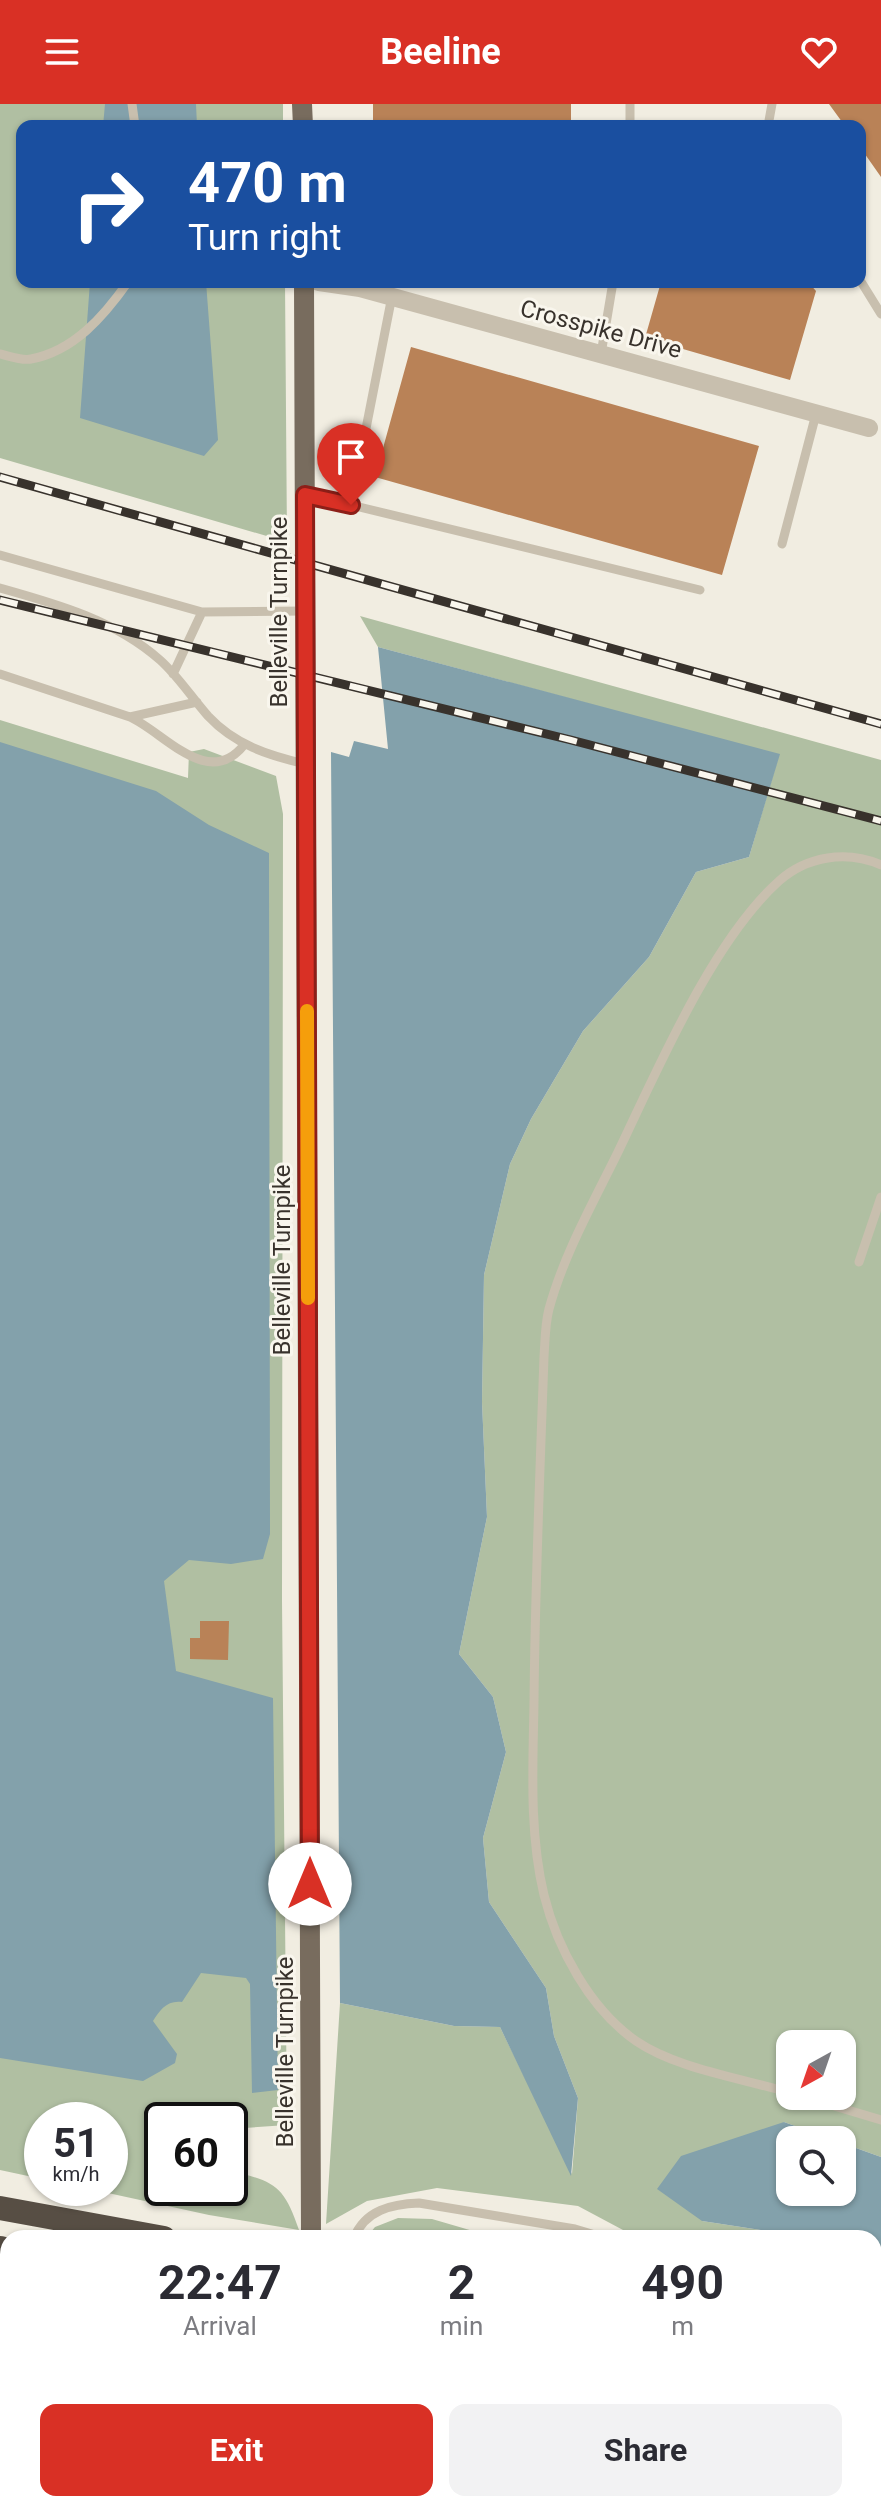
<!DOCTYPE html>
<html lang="en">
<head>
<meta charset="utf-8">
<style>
	body { margin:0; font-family:Roboto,sans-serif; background:#f2f2f3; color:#2b2b33; height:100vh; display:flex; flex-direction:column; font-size:30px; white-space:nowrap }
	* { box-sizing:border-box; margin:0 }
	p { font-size:26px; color:#7c7c81 }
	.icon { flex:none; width:44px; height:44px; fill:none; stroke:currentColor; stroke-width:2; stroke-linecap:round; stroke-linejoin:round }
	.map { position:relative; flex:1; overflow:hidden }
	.sheet { position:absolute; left:0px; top:2126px; width:882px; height:282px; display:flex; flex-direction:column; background:#fff; border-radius:24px 24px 0 0; box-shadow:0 2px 6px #0004 }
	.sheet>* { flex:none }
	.top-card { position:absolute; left:16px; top:16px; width:850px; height:168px; border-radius:16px; box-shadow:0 2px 6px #0004; background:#1a4fa0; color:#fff; overflow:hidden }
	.needle { width:52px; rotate:220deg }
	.controls { position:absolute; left:776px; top:1926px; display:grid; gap:16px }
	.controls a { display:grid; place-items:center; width:80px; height:80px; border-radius:16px; background:#fff; box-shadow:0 2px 6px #0004; font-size:40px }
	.speed { position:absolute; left:24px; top:1998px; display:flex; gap:16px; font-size:40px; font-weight:700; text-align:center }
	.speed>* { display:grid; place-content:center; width:104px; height:104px; border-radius:50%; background:#fff; box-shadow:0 2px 6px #0004; line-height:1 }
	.speed small { font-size:20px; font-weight:400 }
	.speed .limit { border:4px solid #111; border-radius:12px; background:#fff; color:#111 }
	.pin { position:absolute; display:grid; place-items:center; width:68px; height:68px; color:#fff; margin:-82px -34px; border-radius:50% 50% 50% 0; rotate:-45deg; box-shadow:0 0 8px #0007 }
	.pin .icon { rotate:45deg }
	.me { position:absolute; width:88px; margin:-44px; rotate:0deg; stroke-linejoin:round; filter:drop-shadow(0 0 6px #0008) }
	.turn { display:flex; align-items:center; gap:28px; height:168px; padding:0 40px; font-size:36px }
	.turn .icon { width:104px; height:104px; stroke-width:2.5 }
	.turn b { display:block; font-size:56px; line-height:68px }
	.eta { display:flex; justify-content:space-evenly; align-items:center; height:136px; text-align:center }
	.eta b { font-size:48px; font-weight:700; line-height:56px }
	.action { display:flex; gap:16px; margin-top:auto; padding:16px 40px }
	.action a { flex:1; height:92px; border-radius:16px; background:#d93025; color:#fff; font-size:32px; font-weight:700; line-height:92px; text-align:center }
	.action a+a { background:#f2f2f3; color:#2b2b33 }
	header { display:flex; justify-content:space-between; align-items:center; height:104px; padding:0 40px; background:#d93025; color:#fff; font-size:36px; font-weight:700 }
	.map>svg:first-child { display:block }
	.green { fill:#b0bfa2; fill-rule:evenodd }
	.water { fill:#83a1ab }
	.building { fill:#b98257 }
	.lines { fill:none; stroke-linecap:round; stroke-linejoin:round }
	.service { stroke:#c8bfae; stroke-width:9 }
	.minor { stroke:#c8bfae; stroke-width:18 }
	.primary { stroke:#786c5e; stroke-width:20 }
	.motorway { stroke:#574e44; stroke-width:24 }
	.rail-casing { stroke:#38322c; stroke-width:9 }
	.rail { stroke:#f9f6ed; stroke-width:6; stroke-dasharray:18; stroke-linecap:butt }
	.route-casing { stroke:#8d1f18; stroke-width:20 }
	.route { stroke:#d93025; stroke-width:14 }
	.slow { stroke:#f59e0b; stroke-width:14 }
	.labels { text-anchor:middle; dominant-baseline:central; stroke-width:6; stroke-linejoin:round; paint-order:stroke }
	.street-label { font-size:24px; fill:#38322c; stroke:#f9f6ed }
</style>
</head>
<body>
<header><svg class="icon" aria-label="menu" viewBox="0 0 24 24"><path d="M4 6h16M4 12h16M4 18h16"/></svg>Beeline<svg class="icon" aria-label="heart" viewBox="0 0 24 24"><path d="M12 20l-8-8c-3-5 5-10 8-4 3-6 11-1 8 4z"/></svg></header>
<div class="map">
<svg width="881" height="2407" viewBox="0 0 881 2407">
	<rect width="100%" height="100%" fill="#f1ede1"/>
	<path class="green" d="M0,0H283V22H22V178H285L287,438L0,354Z
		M360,512L881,656V2053L784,2018L702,2117L812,2134H638L578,2102L437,2084L367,2097L326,2120L340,1899L454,1922L500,1923L572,2070L578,1994L554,1932L546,1884L489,1798L483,1734L506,1648L493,1593L459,1550L487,1413L482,1298L484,1171L510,1060L531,1015L583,927L649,853L696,768L749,753L779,651L378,543ZM790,1940H842V1992H790Z
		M0,616L188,674L189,648L204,645L276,672L283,710L282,1497L287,2021L230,2025V2016H162V2034L156,2035L155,2047L162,2051V2084H230V2067C275,2077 284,2082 299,2126L209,2111L85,2084H110V2016H42V2075L0,2066Z
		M398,2114L432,2115L497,2134H366L375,2123Z
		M874,2143L881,2144V2206H874Z
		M0,2188L8,2189V2400H287V2407H0Z"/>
	<path class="water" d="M105,0H196L197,22H103Z
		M90,178H206L218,336L204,352L80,314Z
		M378,543L780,650L749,753L696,768L649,853L583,927L531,1015L510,1060L484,1171L482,1298L487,1413L459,1550L493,1593L506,1648L483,1734L489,1798L546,1884L554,1932L578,1994L571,2072L500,1923L454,1922L340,1899L331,648L349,653L354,637L388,645Z
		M0,638L156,687L209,721L269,749L270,1430L263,1455L231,1460L189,1456L164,1477L176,1567L273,1594L278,1986L252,1989L250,1880L246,1874L201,1869L182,1898C167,1896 160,1906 153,1917L177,1950L175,1959L143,1977L0,1954Z
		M784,2018L834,2036H790V2088H842V2039L881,2053V2144L874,2143V2134H812L702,2117L657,2085L681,2052Z
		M0,2307L8,2310V2400H267V2407H0Z"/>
	<path class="building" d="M373,0H571V22H373Z
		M829,0H881V73L860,43V22H845Z
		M661,178H808L816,187L790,276L645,234Z
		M411,243L759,342L722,471L375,373Z
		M200,1517H229L228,1556L190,1555V1534H200Z"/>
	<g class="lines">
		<path class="service" d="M132,0L135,22
			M630,0V22
			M768,22L772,0
			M860,176L881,210
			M392,192L351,401L700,486
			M0,250C9,252 22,257 31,255C74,247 104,212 128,178
			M601,250L613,178
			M305,391L351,401
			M782,440L816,310
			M0,451L202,508L305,507
			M0,484C57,500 115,516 160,556C178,572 192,594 208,612C235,641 268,651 305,660
			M0,570L130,613L197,598
			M173,570L202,508
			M130,613C165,629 208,686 244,641
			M859,1158L881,1093
			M790,1989C742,1974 677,1965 636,1937C590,1905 557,1844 544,1791C529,1729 533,1661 534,1598C535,1483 540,1368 544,1253C545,1238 545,1220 549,1205C564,1150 593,1099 618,1048C657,967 712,837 779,777C807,752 847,746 881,761
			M801,1992L881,2016
			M354,2134C365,2106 392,2100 419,2099L575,2125L605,2134"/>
		<path class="minor" d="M319,178L360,184L869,324"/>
		<path class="primary" d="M302,0L303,22
			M304,178L311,2134
			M313,2400V2407"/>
		<path class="motorway" d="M0,2104L164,2134
			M0,2144L8,2146
			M874,2251L881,2252
			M874,2302L881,2304"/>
		<defs>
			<path id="rail" d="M0,373L881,620
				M0,496L571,636L881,717"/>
		</defs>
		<use href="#rail" class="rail-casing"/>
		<use href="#rail" class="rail"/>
	</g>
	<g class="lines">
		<defs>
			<path id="route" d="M310,1780L305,391L351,401"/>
		</defs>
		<use href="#route" class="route-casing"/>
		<use href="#route" class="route"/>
		<path class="slow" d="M307,907L308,1194"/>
	</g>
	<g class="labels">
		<g class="street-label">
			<text transform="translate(601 225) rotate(15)">Crosspike Drive</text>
			<text transform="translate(279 508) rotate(-90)">Belleville Turnpike</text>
			<text transform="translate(282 1156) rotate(-90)">Belleville Turnpike</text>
			<text transform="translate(285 1948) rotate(-90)">Belleville Turnpike</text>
		</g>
	</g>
</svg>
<div class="controls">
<a><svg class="needle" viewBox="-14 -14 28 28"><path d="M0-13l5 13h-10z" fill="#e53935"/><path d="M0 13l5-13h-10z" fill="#7c7c81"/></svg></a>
<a><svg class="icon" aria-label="search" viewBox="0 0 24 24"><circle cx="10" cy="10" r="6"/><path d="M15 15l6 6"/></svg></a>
</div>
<div class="speed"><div>51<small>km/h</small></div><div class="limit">60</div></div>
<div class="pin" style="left:351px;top:401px;background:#d93025"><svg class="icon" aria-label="arrive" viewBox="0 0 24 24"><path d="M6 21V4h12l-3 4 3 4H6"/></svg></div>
<svg class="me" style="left:310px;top:1780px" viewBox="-20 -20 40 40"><circle r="19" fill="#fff"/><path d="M0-13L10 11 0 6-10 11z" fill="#d93025"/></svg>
<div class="top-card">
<div class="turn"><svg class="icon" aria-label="right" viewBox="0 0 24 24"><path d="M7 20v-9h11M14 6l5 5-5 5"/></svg><div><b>470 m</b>Turn right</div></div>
</div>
<section class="sheet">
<div class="eta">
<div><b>22:47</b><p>Arrival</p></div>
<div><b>2</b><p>min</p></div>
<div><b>490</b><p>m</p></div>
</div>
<div class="action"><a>Exit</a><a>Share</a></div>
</section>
</div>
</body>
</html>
